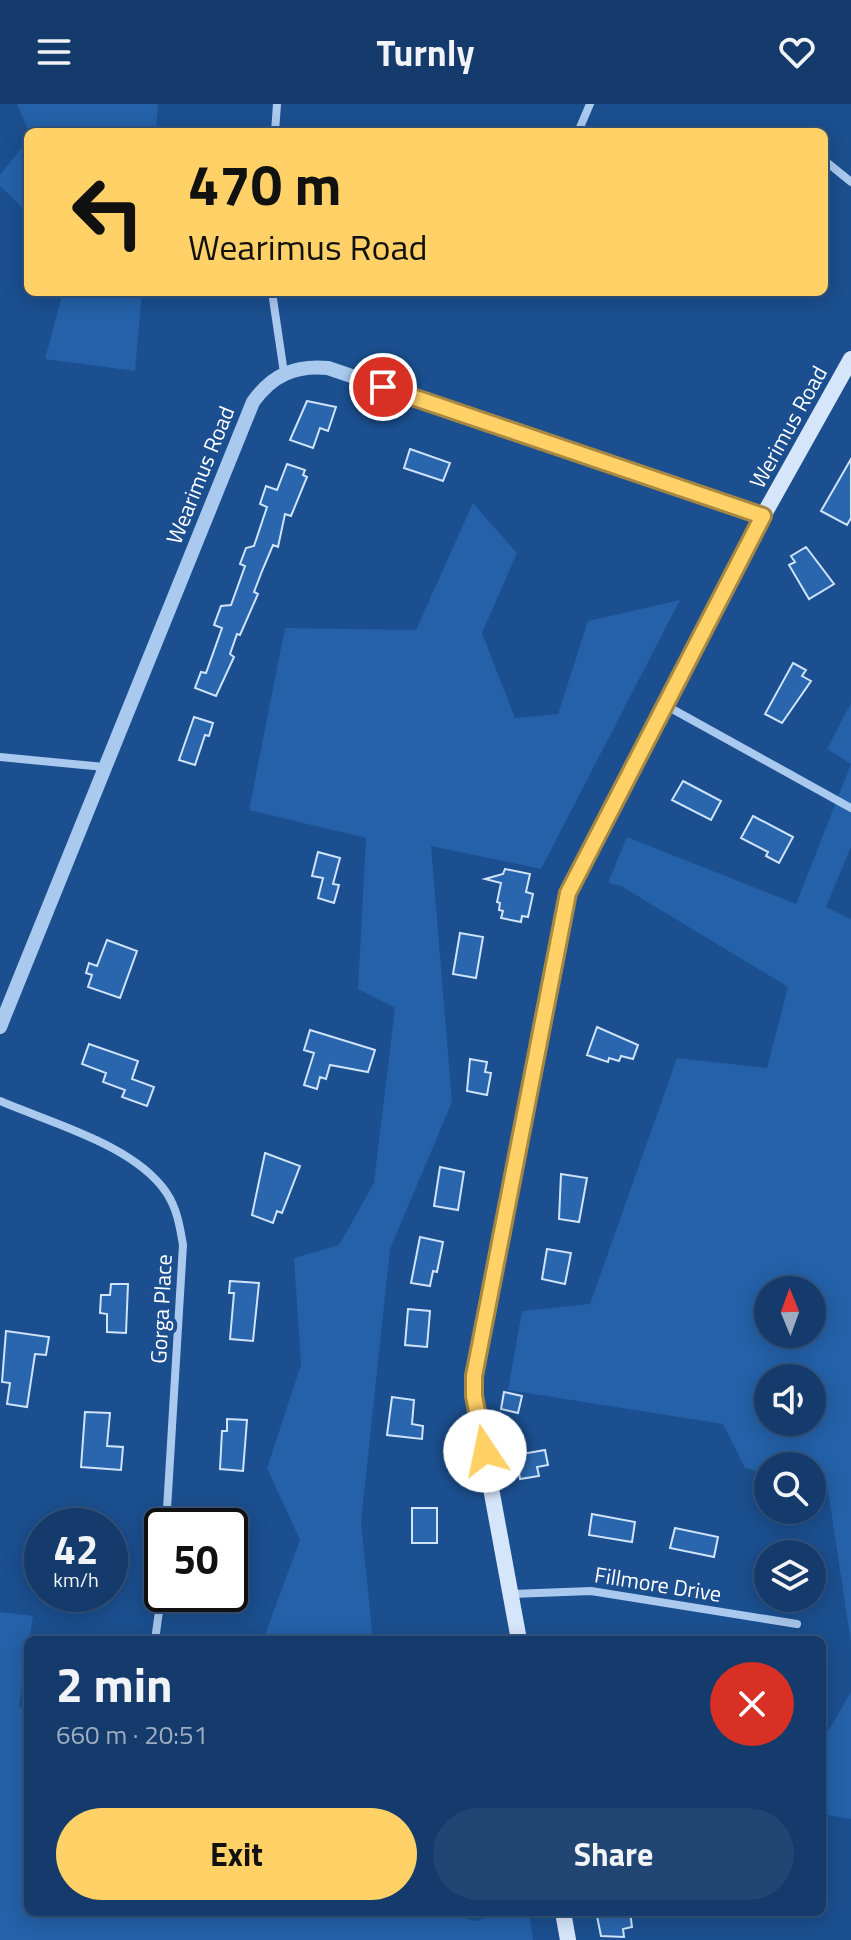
<!DOCTYPE html>
<html lang="en">
<head>
<meta charset="utf-8">
<style>
	body { margin:0; font-family:"Titillium Web",sans-serif; background:#214673; color:#f1f3f6; height:100vh; display:flex; flex-direction:column; font-size:30px; white-space:nowrap }
	* { box-sizing:border-box; margin:0 }
	p { font-size:26px; color:#9dadc1 }
	.icon { flex:none; width:44px; height:44px; fill:none; stroke:currentColor; stroke-width:2; stroke-linecap:round; stroke-linejoin:round }
	.map { position:relative; flex:1; overflow:hidden }
	.sheet { position:absolute; left:24px; top:1532px; width:802px; height:280px; display:flex; flex-direction:column; background:#143b6b; border-radius:12px; box-shadow:0 4px 20px #0003,0 0 0 2px #33557e }
	.sheet>* { flex:none }
	.guide { position:absolute; left:24px; top:24px; width:804px; height:168px; border-radius:12px; box-shadow:0 4px 20px #0003,0 0 0 2px #33557e; background:#ffd166; color:#111; overflow:hidden }
	.needle { width:52px; rotate:359deg }
	.tools { position:absolute; left:754px; top:1172px; display:grid; gap:16px }
	.tools a { display:grid; place-items:center; width:72px; height:72px; border-radius:50%; background:#143b6b; box-shadow:0 4px 20px #0003,0 0 0 2px #33557e; font-size:40px }
	.speed { position:absolute; left:24px; top:1404px; display:flex; gap:16px; font-size:40px; font-weight:700; text-align:center }
	.speed>* { display:grid; place-content:center; width:104px; height:104px; border-radius:50%; background:#143b6b; box-shadow:0 4px 20px #0003,0 0 0 2px #33557e; line-height:1 }
	.speed small { font-size:20px; font-weight:400 }
	.speed .limit { border:4px solid #111; border-radius:12px; background:#fff; color:#111 }
	.pin { position:absolute; display:grid; place-items:center; width:68px; height:68px; color:#fff; margin:-34px; border:4px solid #fff; border-radius:50%; box-shadow:0 2px 8px #0007 }
	.me { position:absolute; width:88px; margin:-44px; rotate:349deg; stroke-linejoin:round; filter:drop-shadow(0 0 6px #0008) }
	.turn { display:flex; align-items:center; gap:28px; height:168px; padding:0 32px; font-size:36px }
	.turn .icon { width:104px; height:104px; stroke-width:2.5 }
	.turn b { display:block; font-size:56px; line-height:68px }
	.round { display:grid; place-items:center; flex:none; width:84px; height:84px; border-radius:42px; background:#214673 }
	.head { display:flex; align-items:center; justify-content:space-between; height:136px; padding:0 32px }
	h1 { font-size:48px; font-weight:700; line-height:60px }
	.primary-button { display:flex; gap:16px; margin-top:auto; padding:16px 32px }
	.primary-button a { flex:1; height:92px; border-radius:48px; background:#ffd166; color:#111; font-size:32px; font-weight:700; line-height:92px; text-align:center }
	.primary-button a+a { background:#214673; color:#f1f3f6 }
	header { display:flex; justify-content:space-between; align-items:center; height:104px; padding:0 32px; background:#143b6b; font-size:36px; font-weight:700 }
	.map>svg:first-child { display:block }
	.green { fill:#2461a8; fill-rule:evenodd }
	.building { fill:#2a66ad; stroke:#cfe3fa; stroke-width:2 }
	.lines { fill:none; stroke-linecap:round; stroke-linejoin:round }
	.minor { stroke:#a9c9ee; stroke-width:8 }
	.tertiary { stroke:#a9c9ee; stroke-width:14 }
	.secondary { stroke:#d6e6fa; stroke-width:16 }
	.route-casing { stroke:#a68842; stroke-width:20 }
	.route { stroke:#ffd166; stroke-width:14 }
	.labels { text-anchor:middle; dominant-baseline:central; stroke-width:8; stroke-linejoin:round; paint-order:stroke }
	.street-label { font-size:22px; fill:#fff; stroke:#1b4f8f }
</style>
</head>
<body>
<header><svg class="icon" aria-label="menu" viewBox="0 0 24 24"><path d="M4 6h16M4 12h16M4 18h16"/></svg>Turnly<svg class="icon" aria-label="heart" viewBox="0 0 24 24"><path d="M12 20l-8-8c-3-5 5-10 8-4 3-6 11-1 8 4z"/></svg></header>
<div class="map">
<svg width="851" height="1836" viewBox="0 0 851 1836">
	<rect width="100%" height="100%" fill="#1b4f8f"/>
	<path class="green" d="M17,0H158L156,28H29Z
		M28,36V109L0,82V71Z
		M63,188H142L135,267L45,255Z
		M473,399L517,449L482,529L515,614L558,610L588,517L680,496L541,765L431,742L452,998L390,1145L361,1418L373,1536H263L300,1436L267,1364L301,1261L294,1154L339,1141L374,1079L395,904L358,885L366,734L249,706L285,524L416,526Z
		M851,599V660L827,645Z
		M851,660V743L826,803L851,815V1539L828,1386L812,1381V1362H768V1370L745,1364L723,1320L508,1286L522,1207L590,1200L677,954L767,964L788,883L621,782L608,779L627,733L796,800ZM768,1186H812V1230H768ZM768,1274H812V1318H768Z
		M0,1508L33,1512L19,1602L28,1608V1808H450L474,1817L510,1808H529L533,1836H0Z
		M851,1588V1715L822,1710V1626H829Z"/>
	<path class="building" d="M307,297L336,303L328,327L320,324L313,344L290,336Z
		M410,345L450,359L443,377L404,364Z
		M851,355V414L847,421L821,407Z
		M287,360L305,366L303,371L307,373L291,412L285,410L278,443L273,441L262,467L254,488L258,490L240,531L237,530L230,550L234,553L216,592L195,584L201,568L206,569L222,524L214,521L221,502L231,501L245,462L240,460L246,444L254,442L267,403L260,400L266,382L277,386Z
		M806,443L834,480L809,495L789,461L795,458L791,452Z
		M793,559L806,566L802,572L811,577L782,619L765,610Z
		M194,613L213,619L209,632L205,631L195,661L179,656Z
		M683,677L721,697L711,716L672,696Z
		M753,712L793,733L779,759L766,752L768,748L741,734Z
		M318,748L340,754L333,780L339,781L334,799L318,794L323,774L312,772Z
		M505,765L530,770L526,788L533,790L528,813L522,812L521,818L501,814L503,807L499,806L500,799L497,798L501,779L485,775L503,770Z
		M460,829L483,833L476,874L453,870Z
		M107,836L137,847L120,894L88,883L92,871L86,869L89,859L97,862Z
		M597,923L638,941L633,955L621,952L619,957L609,954L608,958L587,951Z
		M310,926L375,946L368,968L330,961L326,975L320,973L317,985L304,981L314,949L304,946Z
		M89,940L138,957L132,975L154,983L147,1002L122,993L125,986L103,978L106,969L82,960Z
		M470,955L487,958L485,968L491,969L487,991L467,987Z
		M265,1049L300,1062L282,1109L277,1107L273,1119L252,1111Z
		M440,1063L464,1068L458,1106L434,1102Z
		M561,1070L587,1074L579,1118L559,1115Z
		M420,1133L443,1138L437,1168L433,1167L430,1182L411,1179Z
		M547,1145L571,1149L565,1180L542,1175Z
		M230,1177L259,1179L253,1237L230,1235L234,1189H229Z
		M111,1180H128L126,1229L107,1228V1210L100,1209L101,1191H110Z
		M408,1205L430,1207L427,1243L405,1241Z
		M6,1227L49,1233L46,1251L35,1250L27,1303L7,1300L10,1279L2,1278Z
		M504,1288L522,1292L518,1309L501,1305Z
		M392,1293L414,1296L412,1320L423,1322L422,1335L387,1331Z
		M85,1308L110,1309L107,1342L123,1343L121,1366L81,1363Z
		M227,1315L247,1316L243,1367L220,1365L222,1327H227Z
		M545,1346L548,1361L537,1363L539,1372L520,1375L516,1351Z
		M412,1404H437V1439H412Z
		M592,1410L635,1418L632,1438L589,1431Z
		M675,1424L718,1433L714,1453L670,1444Z
		M230,1478L242,1482L244,1489L240,1493H234L233,1504L211,1503L212,1490H230Z
		M621,1808H630L632,1823L623,1825L624,1833L601,1832L597,1812Z"/>
	<g class="lines">
		<path class="minor" d="M275,28L277,0
			M578,28L590,0
			M824,56L851,78
			M272,188L284,269
			M665,601L851,704
			M0,653L104,663
			M0,997C51,1019 134,1041 166,1088C177,1104 180,1123 183,1141L166,1422
			M512,1490L591,1487L797,1520
			M155,1536L162,1486"/>
		<path class="tertiary" d="M0,923L253,298C272,271 295,261 328,264L763,412"/>
		<path class="secondary" d="M519,1536L474,1292V1272L568,789L763,412L851,255
			M563,1808L568,1836"/>
	</g>
	<g class="lines">
		<defs>
			<path id="route" d="M383,283L763,412L568,789L474,1272V1292L485,1347"/>
		</defs>
		<use href="#route" class="route-casing"/>
		<use href="#route" class="route"/>
	</g>
	<g class="labels">
		<g class="street-label">
			<text transform="translate(788 323) rotate(-61)">Werimus Road</text>
			<text transform="translate(200 371) rotate(-68)">Wearimus Road</text>
			<text transform="translate(161 1205) rotate(-87)">Gorga Place</text>
			<text transform="translate(658 1480) rotate(9)">Fillmore Drive</text>
		</g>
	</g>
</svg>
<div class="tools">
<a><svg class="needle" viewBox="-14 -14 28 28"><path d="M0-13l5 13h-10z" fill="#e53935"/><path d="M0 13l5-13h-10z" fill="#9dadc1"/></svg></a>
<a><svg class="icon" aria-label="sound" viewBox="0 0 24 24"><path d="M4 9h4l5-4v14l-5-4H4zM17 9q2 3 0 6"/></svg></a>
<a><svg class="icon" aria-label="search" viewBox="0 0 24 24"><circle cx="10" cy="10" r="6"/><path d="M15 15l6 6"/></svg></a>
<a><svg class="icon" aria-label="layers" viewBox="0 0 24 24"><path d="M12 4l9 5-9 5-9-5zM3 14l9 5 9-5"/></svg></a>
</div>
<div class="speed"><div>42<small>km/h</small></div><div class="limit">50</div></div>
<div class="pin" style="left:383px;top:283px;background:#d93025"><svg class="icon" aria-label="arrive" viewBox="0 0 24 24"><path d="M6 21V4h12l-3 4 3 4H6"/></svg></div>
<svg class="me" style="left:485px;top:1347px" viewBox="-20 -20 40 40"><circle r="19" fill="#fff"/><path d="M0-13L10 11 0 6-10 11z" fill="#ffd166"/></svg>
<div class="guide">
<div class="turn"><svg class="icon" aria-label="left" viewBox="0 0 24 24"><path d="M17 20v-9H6M10 6l-5 5 5 5"/></svg><div><b>470 m</b>Wearimus Road</div></div>
</div>
<section class="sheet">
<div class="head"><div><h1>2 min</h1><p>660 m · 20:51</p></div><a class="round" style="background:#d93025;color:#fff"><svg class="icon" aria-label="close" viewBox="0 0 24 24"><path d="M6 6l12 12M18 6L6 18"/></svg></a></div>
<div class="primary-button"><a>Exit</a><a>Share</a></div>
</section>
</div>
</body>
</html>
